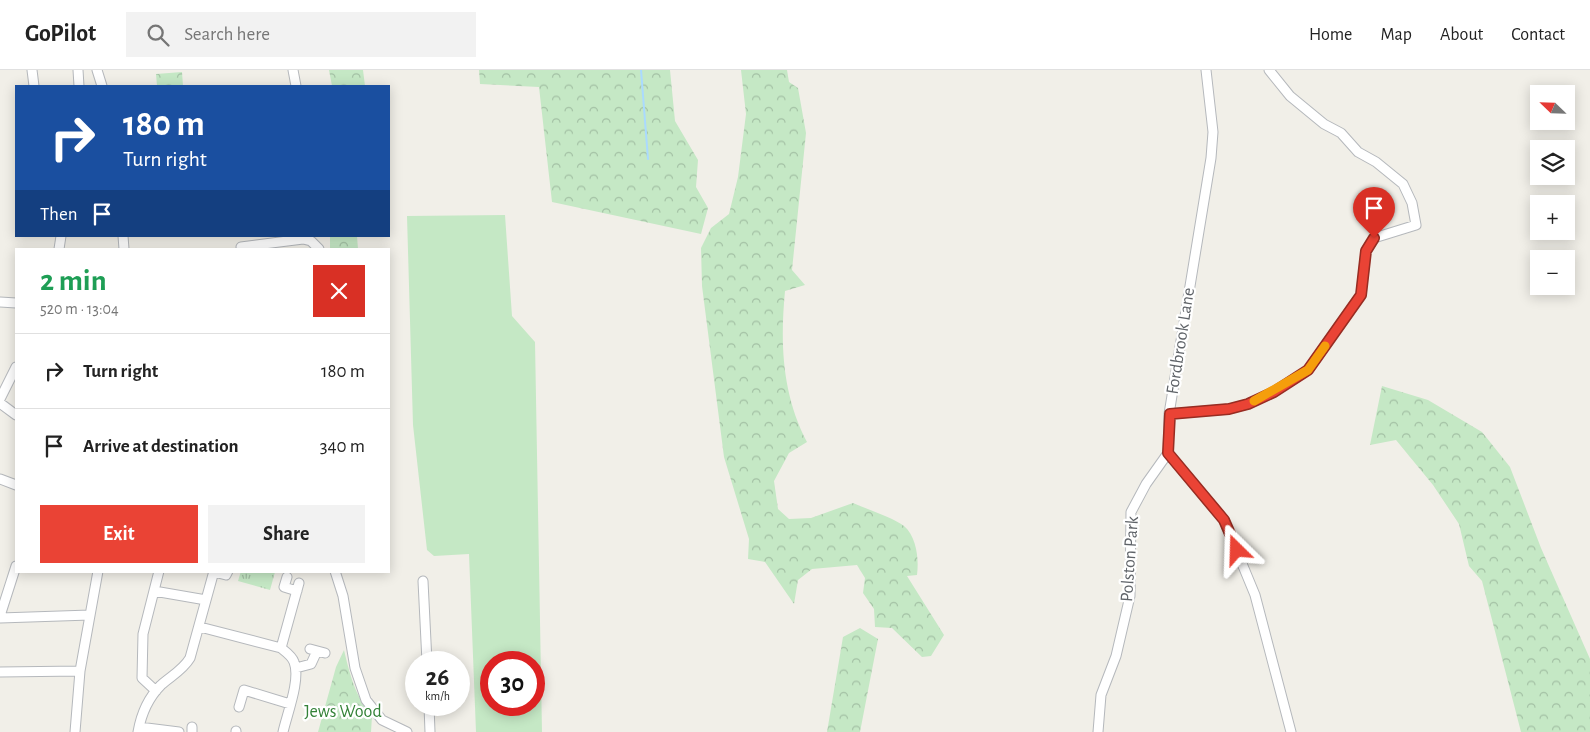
<!DOCTYPE html>
<html lang="en">
<head>
<meta charset="utf-8">
<style>
	body { margin:0; font-family:"Alegreya Sans",sans-serif; background:#f2f2f2; color:#222; height:100vh; display:flex; flex-direction:column; font-size:19px; white-space:nowrap }
	* { box-sizing:border-box; margin:0 }
	p { font-size:16px; color:#767676 }
	.icon { flex:none; width:28px; height:28px; fill:none; stroke:currentColor; stroke-width:2; stroke-linecap:round; stroke-linejoin:round }
	.map { position:relative; flex:1; overflow:hidden }
	.drawer { position:absolute; left:15px; top:178px; width:375px; height:325px; display:flex; flex-direction:column; background:#fff; border-radius:0px; box-shadow:0 2px 12px #0003 }
	.drawer>* { flex:none }
	.guide { position:absolute; left:15px; top:15px; width:375px; height:152px; border-radius:0px; box-shadow:0 2px 12px #0003; background:#1a4fa0; color:#fff; overflow:hidden }
	.needle { width:32px; rotate:293deg }
	.tools { position:absolute; left:1530px; top:15px; display:grid; gap:10px }
	.tools a { display:grid; place-items:center; width:45px; height:45px; border-radius:0px; background:#fff; box-shadow:0 2px 12px #0003; font-size:25px }
	.speed { position:absolute; left:405px; top:581px; display:flex; gap:10px; font-size:25px; font-weight:700; text-align:center }
	.speed>* { display:grid; place-content:center; width:65px; height:65px; border-radius:50%; background:#fff; box-shadow:0 2px 12px #0003; line-height:1 }
	.speed small { font-size:12px; font-weight:400 }
	.speed .limit { border:8px solid #d22; background:#fff; color:#111 }
	.pin { position:absolute; display:grid; place-items:center; width:42px; height:42px; color:#fff; margin:-51px -21px; border-radius:50% 50% 50% 0; rotate:-45deg; box-shadow:0 0 5px #0007 }
	.pin .icon { rotate:45deg }
	.me { position:absolute; width:55px; margin:-28px; rotate:338deg; stroke-linejoin:round; filter:drop-shadow(0 0 4px #0008) }
	.turn { display:flex; align-items:center; gap:18px; height:105px; padding:0 25px; font-size:22px }
	.turn .icon { width:65px; height:65px; stroke-width:2.5 }
	.turn b { display:block; font-size:35px; line-height:42px }
	.then { display:flex; align-items:center; height:48px; padding:0 25px; background:#0003; gap:10px; font-size:19px }
	.round { display:grid; place-items:center; flex:none; width:52px; height:52px; border-radius:0px; background:#f2f2f2 }
	.headline { display:flex; align-items:center; justify-content:space-between; height:85px; padding:0 25px }
	h1 { font-size:30px; font-weight:700; line-height:38px; color:#1e9e55 }
	.button { display:flex; gap:10px; margin-top:auto; padding:10px 25px }
	.button a { flex:1; height:58px; border-radius:0px; background:#ea4335; color:#fff; font-size:20px; font-weight:700; line-height:58px; text-align:center }
	.button a+a { background:#f2f2f2; color:#222 }
	ul { padding:0; list-style:none }
	li { display:flex; align-items:center; gap:15px; height:75px; padding:0 25px; border-top:1px solid #e0e0e0 }
	li div { flex:1 }
	li b { display:block; font-size:19px }
	li em { font-style:normal }
	header { display:flex; align-items:center; gap:30px; box-sizing:border-box; height:70px; padding:0 25px; background:#fff; border-bottom:1px solid #e0e0e0 }
	header strong { font-size:24px }
	nav { display:flex; gap:28px; margin-inline-start:auto; font-size:18px }
	.search { width:350px; height:45px; background:#f2f2f2; display:flex; align-items:center; gap:12px; box-sizing:border-box; padding:0 18px; border-radius:0px; color:#767676; font-size:19px }
	.map>svg:first-child { display:block }
	.grass { fill:url(#grass-tufts) }
	.forest { fill:url(#forest-crowns) }
	.pitch { fill:#c5e8c5; fill-rule:evenodd }
	.lines { fill:none; stroke-linecap:round; stroke-linejoin:round }
	.stream { stroke:#aadaff; stroke-width:2 }
	.minor-casing { stroke:#b5b8bc; stroke-width:11 }
	.minor { stroke:#fff; stroke-width:9 }
	.route-casing { stroke:#982c22; stroke-width:12 }
	.route { stroke:#ea4335; stroke-width:9 }
	.slow { stroke:#f59e0b; stroke-width:9 }
	.labels { text-anchor:middle; dominant-baseline:central; stroke-width:4.5; stroke-linejoin:round; paint-order:stroke }
	.street-label { font-size:18px; fill:#5f6368; stroke:#fff }
	.park-label { font-size:18px; fill:#348238; stroke:#fff }
</style>
</head>
<body>
<header>
<strong>GoPilot</strong>
<div class="search"><svg class="icon" aria-label="search" viewBox="0 0 24 24"><circle cx="10" cy="10" r="6"/><path d="M15 15l6 6"/></svg>Search here</div>
<nav><a>Home</a><a>Map</a><a>About</a><a>Contact</a></nav>
</header>
<div class="map">
<svg width="1590" height="662" viewBox="0 0 1590 662">
	<defs>
		<pattern id="grass-tufts" width="24" height="20" patternUnits="userSpaceOnUse" patternTransform="scale(1.25)"><rect width="24" height="20" fill="#c5e8c5"/><path d="M3 7l-1-3M5 7V3M7 7l1-3M15 17l-1-3M17 17v-4M19 17l1-3" fill="none" stroke="#a3c0a4"/></pattern>
		<pattern id="forest-crowns" width="20" height="18" patternUnits="userSpaceOnUse" patternTransform="scale(1.25)"><rect width="20" height="18" fill="#c5e8c5"/><path d="M2 6a3 3 0 1 1 6 0M12 15a3 3 0 1 1 6 0" fill="none" stroke="#a3c0a4"/></pattern>
	</defs>
	<rect width="100%" height="100%" fill="#f1efe8"/>
	<path class="grass" d="M241,501L275,502L270,520L238,511Z"/>
	<path class="forest" d="M329,0H363L365,16H332Z
		M479,0H670L675,51L698,90L696,117L708,138L701,164L552,132L539,17L480,14Z
		M741,0H787L789,12L798,18L806,63L792,200L805,215L785,221C780,274 782,324 807,372L789,383L774,411L778,439L789,449L811,448L853,433C866,439 894,448 904,456C917,467 919,490 917,505L907,506L944,565L931,586L922,587L892,558L875,557L874,539L863,523L865,508L857,495L812,499L798,510L794,534L765,492L748,489L749,469L724,387L702,216L701,178L711,158L729,144L738,107L746,44Z
		M182,2L183,16H157L156,4Z
		M330,166H357L358,179H330Z
		M1382,316L1428,330L1482,362L1510,397L1541,478L1590,589V662H1521L1482,511L1469,496L1459,454L1433,415L1396,370L1370,375Z
		M860,558L878,569L860,662H827L843,567Z
		M344,580C350,605 355,626 372,646L371,662H318L336,597Z"/>
	<path class="pitch" d="M505,145L512,246L535,272L542,662H476L469,484L434,486L427,480L413,355L407,146ZM491,592H534V635H491Z"/>
	<g class="lines">
		<path class="stream" d="M641,0L648,89"/>
		<defs>
			<path id="minor" d="M32,0L34,16
				M78,0L79,16
				M97,0L102,16
				M293,0L296,16
				M1206,0L1213,62L1211,88L1169,344L1168,383L1224,450L1255,525L1291,662
				M123,166L124,179
				M241,177L303,169L311,171L319,179
				M59,179L61,166
				M0,232L16,233
				M0,329L16,297
				M0,333L16,345
				M1169,344L1229,339L1248,334L1274,322L1308,300L1361,225L1366,181L1374,168L1416,155L1412,133L1403,114L1376,92L1358,82L1341,63L1324,54L1290,26L1269,0
				M0,409L16,415
				M335,501L343,526L355,598L366,630L382,650L407,662
				M214,502L226,505L228,501
				M287,507L284,517L297,521
				M423,511L427,592
				M154,521L206,530
				M0,546L16,496
				M0,548L90,545
				M200,557L281,578C286,582 292,586 294,592C301,609 287,644 283,662
				M281,578L299,513
				M310,579L325,583
				M296,598L311,594L317,581
				M0,602L80,601
				M156,621L142,608L143,564L159,501
				M429,635L430,662
				M239,637L244,620L290,634
				M139,657L179,662
				M75,662L80,601L98,501
				M138,662C141,645 148,628 161,615C171,606 183,600 190,588L214,501
				M192,662V657
				M236,662V661
				M1098,662L1101,625L1116,586L1130,526L1131,442L1146,414L1168,383"/>
		</defs>
		<use href="#minor" class="minor-casing"/>
		<use href="#minor" class="minor"/>
	</g>
	<g class="lines">
		<defs>
			<path id="route" d="M1237,480L1224,450L1168,383L1170,344L1229,339L1248,334L1274,322L1308,300L1361,225L1366,181L1374,168"/>
		</defs>
		<use href="#route" class="route-casing"/>
		<use href="#route" class="route"/>
		<path class="slow" d="M1254,331L1308,300L1325,276"/>
	</g>
	<g class="labels">
		<g class="street-label">
			<text transform="translate(1181 271) rotate(-81)">Fordbrook Lane</text>
			<text transform="translate(1130 489) rotate(-86)">Polston Park</text>
		</g>
		<g class="park-label">
			<text x="343" y="642">Jews Wood</text>
		</g>
	</g>
</svg>
<div class="tools">
<a><svg class="needle" viewBox="-14 -14 28 28"><path d="M0-13l5 13h-10z" fill="#e53935"/><path d="M0 13l5-13h-10z" fill="#767676"/></svg></a>
<a><svg class="icon" aria-label="layers" viewBox="0 0 24 24"><path d="M12 4l9 5-9 5-9-5zM3 14l9 5 9-5"/></svg></a>
<a>+</a>
<a>−</a>
</div>
<div class="speed"><div>26<small>km/h</small></div><div class="limit">30</div></div>
<div class="pin" style="left:1374px;top:168px;background:#d93025"><svg class="icon" aria-label="arrive" viewBox="0 0 24 24"><path d="M6 21V4h12l-3 4 3 4H6"/></svg></div>
<svg class="me" style="left:1237px;top:480px" viewBox="-20 -20 40 40"><path d="M0-17L14 15 0 8-14 15z" fill="#ea4335" stroke="#fff" stroke-width="4"/></svg>
<div class="guide">
<div class="turn"><svg class="icon" aria-label="right" viewBox="0 0 24 24"><path d="M7 20v-9h11M14 6l5 5-5 5"/></svg><div><b>180 m</b>Turn right</div></div>
<div class="then">Then<svg class="icon" aria-label="arrive" viewBox="0 0 24 24"><path d="M6 21V4h12l-3 4 3 4H6"/></svg></div>
</div>
<section class="drawer">
<div class="headline"><div><h1>2 min</h1><p>520 m · 13:04</p></div><a class="round" style="background:#d93025;color:#fff"><svg class="icon" aria-label="close" viewBox="0 0 24 24"><path d="M6 6l12 12M18 6L6 18"/></svg></a></div>
<ul>
<li><svg class="icon" aria-label="right" viewBox="0 0 24 24"><path d="M7 20v-9h11M14 6l5 5-5 5"/></svg><div><b>Turn right</b></div><em>180 m</em></li>
<li><svg class="icon" aria-label="arrive" viewBox="0 0 24 24"><path d="M6 21V4h12l-3 4 3 4H6"/></svg><div><b>Arrive at destination</b></div><em>340 m</em></li>
</ul>
<div class="button"><a>Exit</a><a>Share</a></div>
</section>
</div>
</body>
</html>
